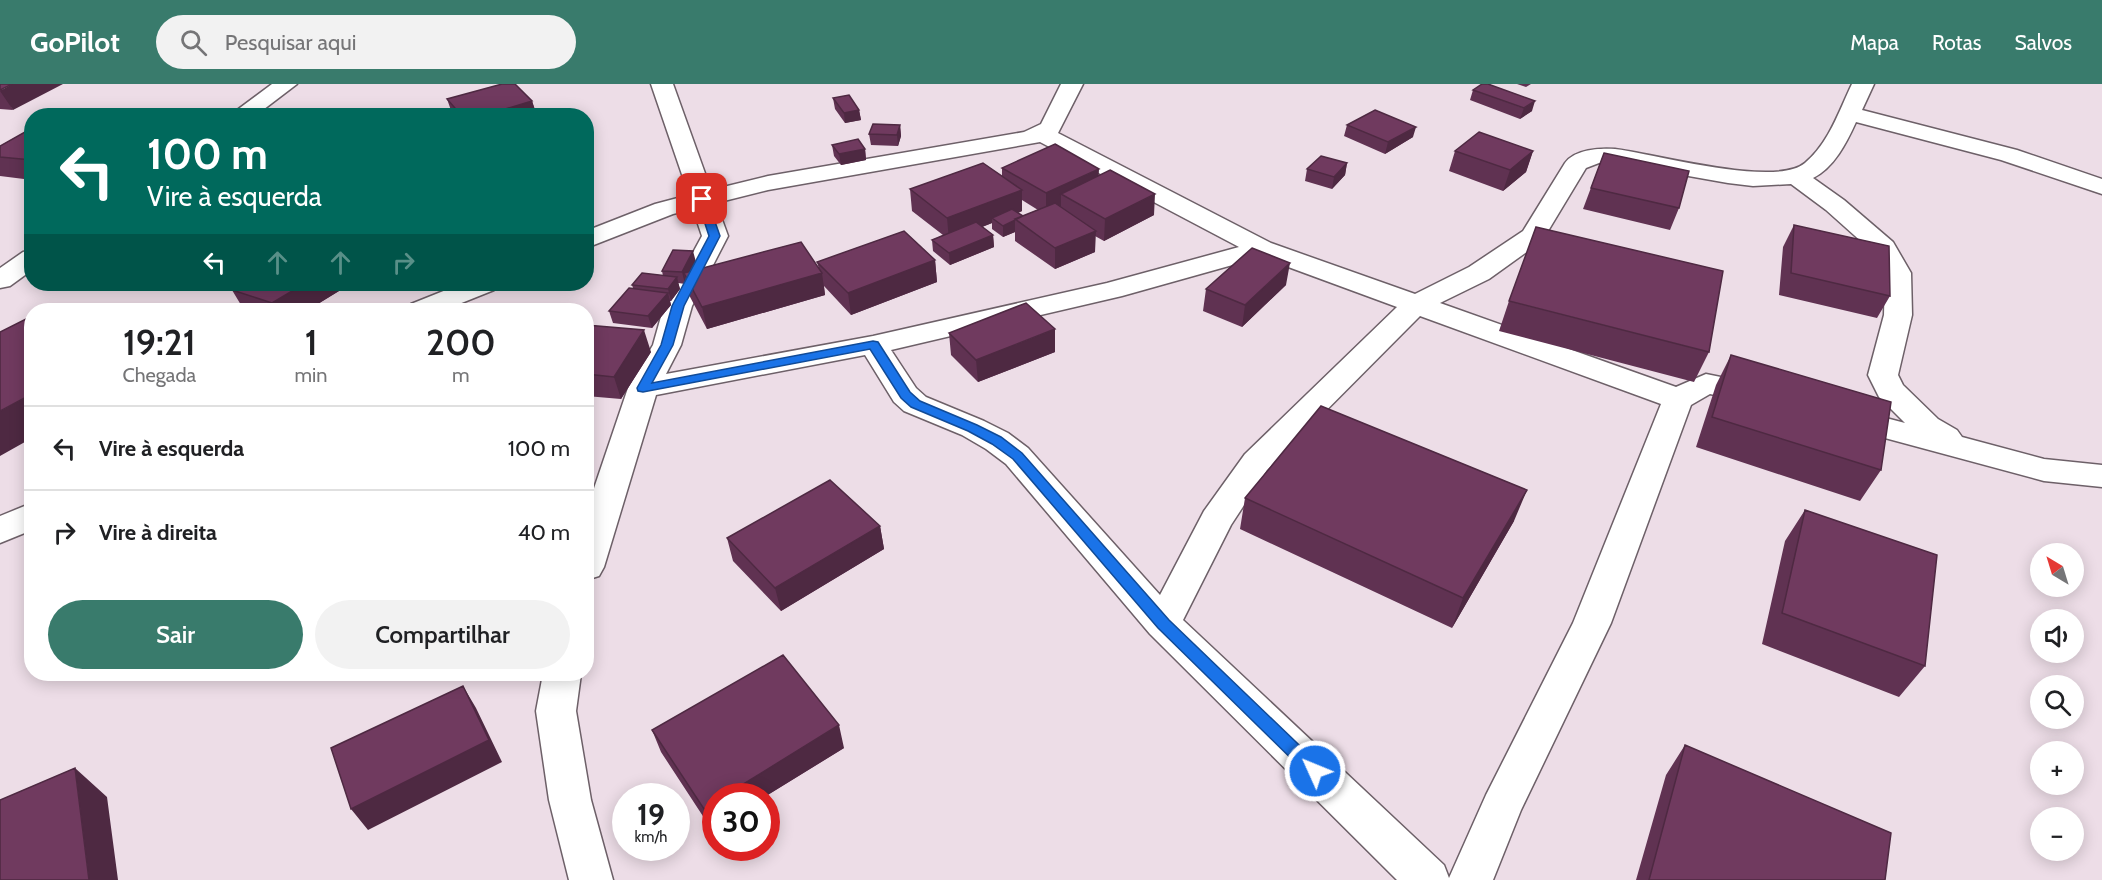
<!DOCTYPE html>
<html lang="pt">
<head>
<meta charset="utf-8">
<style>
	body { margin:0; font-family:Cabin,sans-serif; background:#f2f2f2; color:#202124; height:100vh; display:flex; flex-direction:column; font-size:22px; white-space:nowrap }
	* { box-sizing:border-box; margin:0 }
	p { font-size:20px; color:#757577 }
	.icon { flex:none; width:33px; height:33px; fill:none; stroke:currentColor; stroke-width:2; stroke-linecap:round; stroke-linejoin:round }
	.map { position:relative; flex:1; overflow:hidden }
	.drawer { position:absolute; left:24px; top:219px; width:570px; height:378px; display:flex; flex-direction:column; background:#fff; border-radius:24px; box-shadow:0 3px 15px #0003 }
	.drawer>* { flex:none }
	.hud { position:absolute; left:24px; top:24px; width:570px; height:183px; border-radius:24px; box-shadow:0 3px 15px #0003; background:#00695c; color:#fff; overflow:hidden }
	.needle { width:39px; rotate:322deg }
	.tools { position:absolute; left:2030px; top:459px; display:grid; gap:12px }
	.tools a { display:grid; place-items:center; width:54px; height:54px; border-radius:50%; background:#fff; box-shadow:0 3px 15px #0003; font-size:30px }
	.speed { position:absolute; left:612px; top:699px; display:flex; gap:12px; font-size:30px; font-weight:700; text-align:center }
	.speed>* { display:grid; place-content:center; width:78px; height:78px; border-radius:50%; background:#fff; box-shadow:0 3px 15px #0003; line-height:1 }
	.speed small { font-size:15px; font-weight:400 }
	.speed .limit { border:9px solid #d22; background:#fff; color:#111 }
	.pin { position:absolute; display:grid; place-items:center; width:51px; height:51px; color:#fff; margin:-26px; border-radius:12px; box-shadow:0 3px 9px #0006 }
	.me { position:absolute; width:66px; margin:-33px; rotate:314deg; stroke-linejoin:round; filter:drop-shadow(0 0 4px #0008) }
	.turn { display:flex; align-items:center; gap:21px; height:126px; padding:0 24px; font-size:27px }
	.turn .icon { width:78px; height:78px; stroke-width:2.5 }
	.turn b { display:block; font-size:42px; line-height:51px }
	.lanes { display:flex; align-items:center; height:57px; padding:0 24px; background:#0003; justify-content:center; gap:30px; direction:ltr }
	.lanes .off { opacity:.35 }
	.eta { display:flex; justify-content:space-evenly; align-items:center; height:102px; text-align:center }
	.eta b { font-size:36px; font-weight:600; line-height:42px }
	.cta { display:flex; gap:12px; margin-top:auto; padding:12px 24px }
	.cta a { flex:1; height:69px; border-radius:36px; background:#397b6c; color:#fff; font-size:24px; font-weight:600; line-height:69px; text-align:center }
	.cta a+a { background:#f2f2f2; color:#202124 }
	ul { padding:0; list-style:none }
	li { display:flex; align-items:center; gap:18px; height:84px; padding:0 24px; border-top:2px solid #e0e0e0 }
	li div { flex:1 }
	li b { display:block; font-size:22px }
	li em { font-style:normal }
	header { display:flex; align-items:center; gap:36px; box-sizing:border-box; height:84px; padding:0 30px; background:#397b6c; color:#fff }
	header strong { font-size:28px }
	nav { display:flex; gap:33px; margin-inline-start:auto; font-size:21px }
	.search { width:420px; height:54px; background:#f2f2f2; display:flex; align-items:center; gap:15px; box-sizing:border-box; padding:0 21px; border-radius:33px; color:#757577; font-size:22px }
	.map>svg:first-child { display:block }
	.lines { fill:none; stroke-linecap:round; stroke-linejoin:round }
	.street-casing { stroke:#6d6068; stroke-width:3 }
	.street { fill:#fff; fill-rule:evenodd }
	.wall { fill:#603252; fill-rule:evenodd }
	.shaded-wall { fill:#4e2942 }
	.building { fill:#703a5f; stroke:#4e2942; stroke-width:1.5 }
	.route { fill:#1a73e8; stroke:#114b97; stroke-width:1.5 }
</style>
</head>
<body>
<header>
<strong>GoPilot</strong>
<div class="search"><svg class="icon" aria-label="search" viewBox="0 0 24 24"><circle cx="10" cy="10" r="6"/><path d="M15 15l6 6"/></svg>Pesquisar aqui</div>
<nav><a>Mapa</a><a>Rotas</a><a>Salvos</a></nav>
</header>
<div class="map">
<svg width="2102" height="796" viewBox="0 0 2102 796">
	<rect width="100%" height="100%" fill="#eddde7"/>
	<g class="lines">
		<defs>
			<path id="street" d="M272,0H297L255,32H229Z
				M651,0H673L711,106L768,92L1024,48L1041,40L1061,0H1083L1058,49L1271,159L1415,210L1469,183L1523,147L1565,79C1575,65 1600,64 1615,65C1656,70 1775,104 1805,79C1829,59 1839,27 1852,0H1874L1862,26L2017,66L2102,95V110L2001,76L1856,38C1847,58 1834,84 1813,94L1844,116L1893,158L1911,189L1912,231L1898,291L1903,301L1938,335L1957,346L1962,353L2044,375L2102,381V403L2044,397L1833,340L1828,333L1833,326L1844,323L1905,339L1879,313L1868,291L1884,231L1885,189L1873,168L1826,126L1791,100L1753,102L1728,99L1615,79H1599L1586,84L1542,157L1489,195L1440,219L1676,303L1706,290L1770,303L1774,310L1770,317L1759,320L1710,310L1691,321L1611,539L1521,726L1493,796H1397L1150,550L1006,380L986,365L962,351L904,327L894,318L865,271L656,311L604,483L599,492L586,496V428L628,304L653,261L664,222L702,152L693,125L673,130L586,164V147L655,120L689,111ZM1040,58L1239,163L1107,199L873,252L666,290L681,261L692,222L728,152L716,119L768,106ZM1261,173L1397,223L1245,370L1204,427L1160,511L1028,364L1008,349L984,337L926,313L916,304L891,266L1122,212ZM1420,232L1661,320L1573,539L1486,711L1449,794L1444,781L1183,536L1231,441L1267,386Z
				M32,166V186L10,202L0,204V184L23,168Z
				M461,200H498L494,206L444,226H407L411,220Z
				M32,419V446L0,459V432Z
				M543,590H581L576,627L591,716L613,796H569L549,716L536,627Z"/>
		</defs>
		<use href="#street" class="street-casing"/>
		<use href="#street" class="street"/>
	</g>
	<path class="wall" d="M0,0L13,26L0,25Z
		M1517,0H1531L1526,3Z
		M1473,6L1532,27L1520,35L1470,16Z
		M833,14L859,26L861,36L845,39L835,25Z
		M447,15L532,17L537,32H453Z
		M900,41L901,52L898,62L871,61L869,50Z
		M1347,41L1413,53L1385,70L1344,52Z
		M32,44V96L0,92V62Z
		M832,61L865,65L866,76L841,81L834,72Z
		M1455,67H1533L1526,88L1503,107L1449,87Z
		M1604,69L1679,124L1670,146L1583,125Z
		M1347,79L1345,91L1332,105L1305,97L1307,85Z
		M1002,84L1098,92L1154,131L1104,157L1095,152V168L1055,185L1015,157V148L1003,153L992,145V139L982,143L993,151L994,163L950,181L933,167L932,156L943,151L912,127L910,105L1002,93ZM1022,116L1038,126L1023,132L1018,129L1022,127Z
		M1794,141L1890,212L1877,234L1779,211L1783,163Z
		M935,176L937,198L851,231L824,202L825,211L707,245L689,211L686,198L685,200L678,199L680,205L671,217H670L671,221L652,244L613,239L609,227L633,204L632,201L663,192L662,187L696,178L692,187L819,185L817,178Z
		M243,200H335L339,207L308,226H244L232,206Z
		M1286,201L1242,243L1203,227L1206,205Z
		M1509,217L1709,268L1694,298L1499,247Z
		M586,241L651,268L621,315L586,312Z
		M949,249L1055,268L978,298L951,271Z
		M1731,271L1881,386L1860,417L1696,363L1716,301Z
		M1245,414L1514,437L1452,544L1240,445Z
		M1805,426L1925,582L1899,613L1762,560L1785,457Z
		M880,442L884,465L781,527L733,477L727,454Z
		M652,646L844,664L766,712H716L712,746L661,668Z
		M1685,661L1885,796H1636L1666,691Z"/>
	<path class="shaded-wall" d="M12,0H63L13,26L0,7Z
		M532,17L537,32H482Z
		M1535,17L1532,27L1520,35L1524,24Z
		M859,26L861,36L845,39L844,29Z
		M900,41L901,52L898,62L897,51Z
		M1416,43L1413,53L1385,70L1388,58Z
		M865,65L866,76L841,81L839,70Z
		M1533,67L1526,88L1503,107L1510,86Z
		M1347,79L1345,91L1332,105L1334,93Z
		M1099,85L1098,106L1061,110V123L1046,131V109Z
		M1022,106V127L997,137L992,134V139L949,156L947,134Z
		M1155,110L1154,131L1104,157L1105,135Z
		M1015,136V148L1003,153V142Z
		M1096,147L1095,168L1055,185V164Z
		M993,151L994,163L950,181L949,169Z
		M693,167L696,178L687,196L684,189L686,198L685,200L682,188Z
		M935,176L937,198L851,231L848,209Z
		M1290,179L1286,201L1242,243L1245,221Z
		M822,189L825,211L707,245L702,223Z
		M677,193L680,205L671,217L668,205Z
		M304,200H335L339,207L308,226H276L272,219Z
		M668,209L671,221L652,244L648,232Z
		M1055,245V268L978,298L976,276Z
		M644,246L651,268L621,315L614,293Z
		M32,310V354L0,372V327Z
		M1527,406L1514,437L1452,544L1463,514Z
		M880,442L884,465L781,527L775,504Z
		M463,602L476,624L502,678L368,746L351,725Z
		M839,641L844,664L766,712H724Z
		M75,684L107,713L118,796H89Z
		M716,718V744L712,746L704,725Z"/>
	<path class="building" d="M0,0H12L0,6Z
		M502,0H515L532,17L482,32H462L447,15Z
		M1482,0H1488L1535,17L1524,24L1473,6Z
		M849,11L859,26L844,29L833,14Z
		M1375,26L1416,43L1388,58L1347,41Z
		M286,28L299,32H278Z
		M873,40L900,41L897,51L869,50Z
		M32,44V76L0,73V62Z
		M1479,48L1533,67L1510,86L1455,67Z
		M858,55L865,65L839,70L832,61Z
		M1055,60L1099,85L1046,109L1002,84Z
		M1604,69L1689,87L1679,124L1591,104Z
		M1321,72L1347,79L1334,93L1307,85Z
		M983,79L1022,106L947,134L910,105Z
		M1110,86L1155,110L1105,135L1061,110Z
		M1055,119L1096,147L1055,164L1015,135Z
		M1012,125L1023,132L1003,142L992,134Z
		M976,138L993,151L949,169L932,156Z
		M1794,141L1889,162L1890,212L1791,189Z
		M1536,143L1723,187L1709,268L1509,217Z
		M904,147L935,176L848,209L817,178Z
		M801,158L822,189L702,223L684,189Z
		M1252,164L1290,179L1245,221L1206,205Z
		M673,166L693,167L682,188L662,187Z
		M642,189L677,193L668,205L632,201Z
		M243,200H304L272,219L232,206Z
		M629,204L668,209L648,232L609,227Z
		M1026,219L1055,245L976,276L949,249Z
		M54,221L64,226H44Z
		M32,232V310L0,327V248Z
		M586,241L644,246L614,293L586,290V268L592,260H586Z
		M1731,271L1891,318L1881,386L1712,333Z
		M1321,322L1527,406L1463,514L1245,414Z
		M830,396L880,442L775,504L727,454Z
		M1805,426L1937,471L1925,582L1782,529Z
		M783,571L839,641L724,712H716V718L704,725L652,646Z
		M463,602L489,656L351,725L331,664Z
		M1685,661L1891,749L1885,796H1649Z
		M75,684L89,796H0V716Z"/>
	<path class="route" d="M702,112L707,115L720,152L684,222L673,261L652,299L873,257L878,258L910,308L920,317L977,341L1001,353L1022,369L1169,536L1321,682L1324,687L1321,692L1315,694L1309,692L1158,544L1013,375L992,360L968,347L911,323L901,314L870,265L643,308L638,307L637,304L661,261L672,222L709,152L697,115Z"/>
</svg>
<div class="tools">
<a><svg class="needle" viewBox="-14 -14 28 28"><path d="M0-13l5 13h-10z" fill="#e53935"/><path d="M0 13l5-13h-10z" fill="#757577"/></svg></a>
<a><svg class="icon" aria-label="sound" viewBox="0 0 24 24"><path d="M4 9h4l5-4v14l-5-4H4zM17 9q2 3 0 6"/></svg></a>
<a><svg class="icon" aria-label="search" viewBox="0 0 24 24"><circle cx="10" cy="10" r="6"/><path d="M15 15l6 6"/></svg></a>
<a>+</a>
<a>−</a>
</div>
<div class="speed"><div>19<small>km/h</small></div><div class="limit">30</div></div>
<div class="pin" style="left:702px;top:115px;background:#d93025"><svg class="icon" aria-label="arrive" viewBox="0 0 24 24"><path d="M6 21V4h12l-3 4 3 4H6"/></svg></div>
<svg class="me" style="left:1315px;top:687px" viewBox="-20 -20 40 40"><circle r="17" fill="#1a73e8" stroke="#fff" stroke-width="3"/><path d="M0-11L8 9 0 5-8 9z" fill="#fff"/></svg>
<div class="hud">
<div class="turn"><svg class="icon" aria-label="left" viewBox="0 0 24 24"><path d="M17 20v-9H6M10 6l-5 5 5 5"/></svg><div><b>100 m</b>Vire à esquerda</div></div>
<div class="lanes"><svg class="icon" aria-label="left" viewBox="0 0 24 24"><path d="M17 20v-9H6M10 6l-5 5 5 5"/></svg><svg class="icon off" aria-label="ahead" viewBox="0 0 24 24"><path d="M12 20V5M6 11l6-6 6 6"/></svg><svg class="icon off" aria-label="ahead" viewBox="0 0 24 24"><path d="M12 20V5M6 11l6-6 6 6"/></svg><svg class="icon off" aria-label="right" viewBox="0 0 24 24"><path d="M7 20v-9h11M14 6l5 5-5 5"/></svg></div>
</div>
<section class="drawer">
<div class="eta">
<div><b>19:21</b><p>Chegada</p></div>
<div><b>1</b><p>min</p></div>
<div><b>200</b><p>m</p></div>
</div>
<ul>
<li><svg class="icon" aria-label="left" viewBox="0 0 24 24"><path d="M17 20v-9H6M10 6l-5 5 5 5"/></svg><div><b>Vire à esquerda</b></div><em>100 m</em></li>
<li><svg class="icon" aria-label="right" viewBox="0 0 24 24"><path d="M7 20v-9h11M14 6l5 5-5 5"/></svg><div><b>Vire à direita</b></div><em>40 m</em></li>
</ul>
<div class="cta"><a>Sair</a><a>Compartilhar</a></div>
</section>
</div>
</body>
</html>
